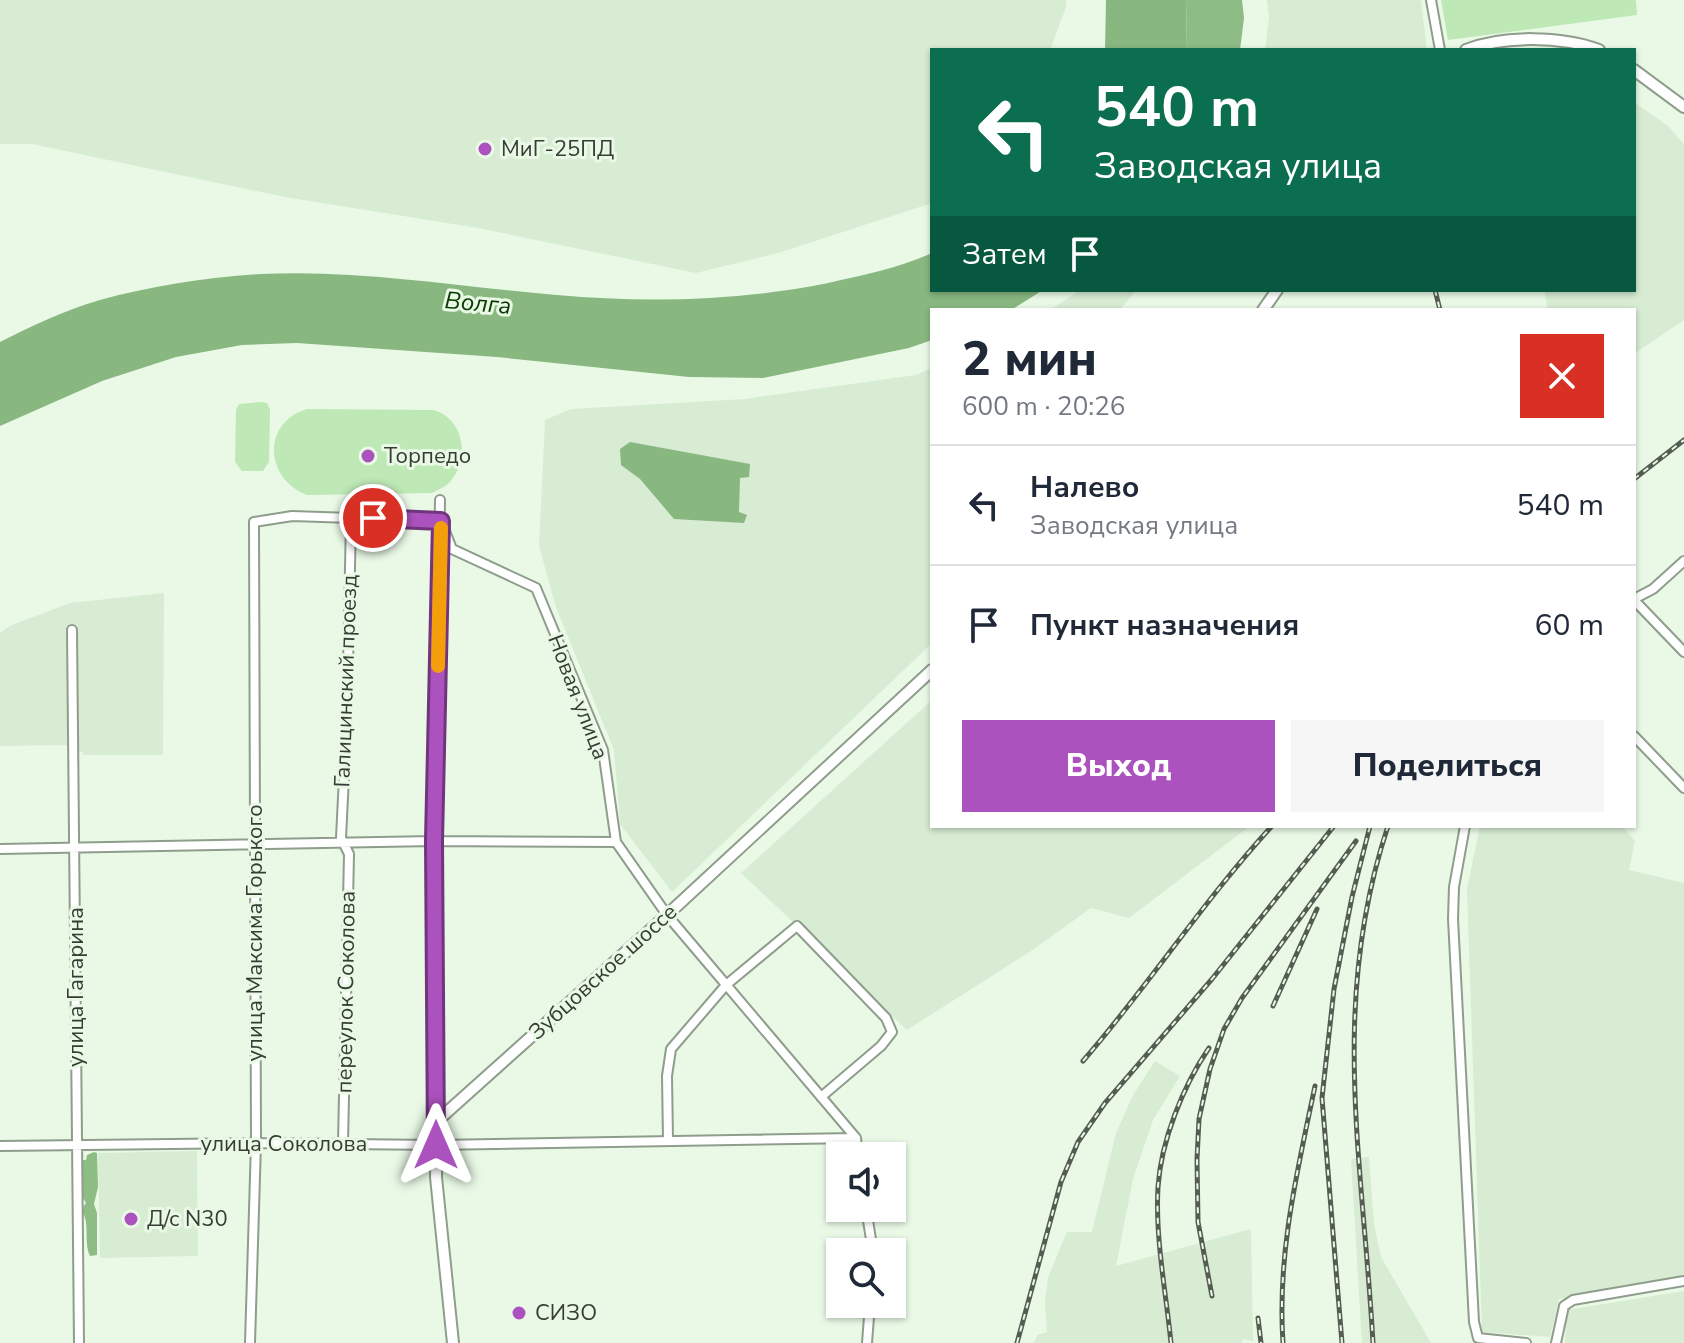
<!DOCTYPE html>
<html lang="ru">
<head>
<meta charset="utf-8">
<style>
	body { margin:0; font-family:"Nunito Sans",sans-serif; background:#f6f6f7; color:#1f2937; height:100vh; display:flex; flex-direction:column; font-size:30px; white-space:nowrap }
	* { box-sizing:border-box; margin:0 }
	p { font-size:26px; color:#747a83 }
	.icon { flex:none; width:44px; height:44px; fill:none; stroke:currentColor; stroke-width:2; stroke-linecap:round; stroke-linejoin:round }
	.map { position:relative; flex:1; overflow:hidden }
	.side { position:absolute; left:930px; top:308px; width:706px; height:520px; display:flex; flex-direction:column; background:#fff; border-radius:0px; box-shadow:0 2px 6px #0004 }
	.side>* { flex:none }
	.guide { position:absolute; left:930px; top:48px; width:706px; height:244px; border-radius:0px; box-shadow:0 2px 6px #0004; background:#0b6e4f; color:#fff; overflow:hidden }
	.tools { position:absolute; left:826px; top:1142px; display:grid; gap:16px }
	.tools a { display:grid; place-items:center; width:80px; height:80px; border-radius:0px; background:#fff; box-shadow:0 2px 6px #0004; font-size:40px }
	.pin { position:absolute; display:grid; place-items:center; width:68px; height:68px; color:#fff; margin:-34px; border:4px solid #fff; border-radius:50%; box-shadow:0 2px 8px #0007 }
	.me { position:absolute; width:88px; margin:-44px; rotate:0deg; stroke-linejoin:round; filter:drop-shadow(0 0 6px #0008) }
	.turn { display:flex; align-items:center; gap:28px; height:168px; padding:0 32px; font-size:36px }
	.turn .icon { width:104px; height:104px; stroke-width:2.5 }
	.turn b { display:block; font-size:56px; line-height:68px }
	.then { display:flex; align-items:center; height:76px; padding:0 32px; background:#0003; gap:16px; font-size:30px }
	.round { display:grid; place-items:center; flex:none; width:84px; height:84px; border-radius:0px; background:#f6f6f7 }
	.head { display:flex; align-items:center; justify-content:space-between; height:136px; padding:0 32px }
	h1 { font-size:48px; font-weight:800; line-height:60px }
	.action { display:flex; gap:16px; margin-top:auto; padding:16px 32px }
	.action a { flex:1; height:92px; border-radius:0px; background:#ac52be; color:#fff; font-size:32px; font-weight:800; line-height:92px; text-align:center }
	.action a+a { background:#f6f6f7; color:#1f2937 }
	ul { padding:0; list-style:none }
	li { display:flex; align-items:center; gap:24px; height:120px; padding:0 32px; border-top:2px solid #e0e1e3 }
	li div { flex:1 }
	li b { display:block; font-size:30px }
	li em { font-style:normal }
	.map>svg:first-child { display:block }
	.built { fill:#d7ecd3 }
	.green { fill:#bee8b6 }
	.forest { fill:#8dbd85 }
	.water { fill:#88b880 }
	.lines { fill:none; stroke-linecap:round; stroke-linejoin:round }
	.minor-casing { stroke:#8e9d8c; stroke-width:12 }
	.major-casing { stroke:#8e9d8c; stroke-width:14 }
	.minor { stroke:#fff; stroke-width:8 }
	.major { stroke:#fff; stroke-width:10 }
	.rail-casing { stroke:#555d53; stroke-width:5 }
	.rail { stroke:#e9f9e6; stroke-width:2; stroke-dasharray:6; stroke-linecap:butt }
	.route-casing { stroke:#70357c; stroke-width:20 }
	.route { stroke:#ac52be; stroke-width:14 }
	.slow { stroke:#f59e0b; stroke-width:14 }
	.poi-dot { fill:#ac52be; stroke:#e9f9e6; stroke-width:3 }
	.labels { text-anchor:middle; dominant-baseline:central; stroke-width:6; stroke-linejoin:round; paint-order:stroke }
	.poi-label { font-size:22px; fill:#363d35; stroke:#e9f9e6; text-anchor:start }
	.street-label { font-size:22px; fill:#363d35; stroke:#e9f9e6 }
	.water-label { font-size:24px; font-style:italic; fill:#093a01; stroke:#e9f9e6 }
</style>
</head>
<body>
<div class="map">
<svg width="1684" height="1343" viewBox="0 0 1684 1343">
	<rect width="100%" height="100%" fill="#e9f9e6"/>
	<path class="built" d="M0,0H1066V7L1050,50H932V202L929,204L778,253L696,273L478,228L285,197L32,144H0Z
		M1267,0H1421L1427,50H1265L1269,17Z
		M1634,102L1668,126L1684,144V320L1634,354V310H1548L1544,290H1634Z
		M1080,290H1136L1120,310H1050Z
		M932,368V643L672,892L620,824L614,750L556,607L539,546L545,420L571,409L745,399L916,375Z
		M164,593L163,755H83V752H76V745L0,746V633L12,625L70,603Z
		M932,700V826H1250L1129,918L1091,908L1031,951L907,1030L741,873Z
		M1480,826H1622L1635,841L1629,870L1684,883V1277L1559,1299L1550,1337L1482,1332L1467,889Z
		M1155,1061L1180,1076L1153,1120L1133,1179L1116,1266L1251,1229L1253,1341L1243,1339L1242,1343H1034L1037,1335L1047,1332L1045,1303L1048,1277L1067,1232H1092L1116,1133L1133,1095Z
		M197,1151L198,1256L100,1258L98,1153Z
		M1369,1157L1374,1224L1381,1257L1431,1343H1362L1351,1159Z
		M1684,1291V1343H1565L1567,1310Z"/>
	<path class="green" d="M1441,0H1636L1637,15L1448,40Z
		M260,402L267,403L270,409L269,462L263,471H242L235,462L236,410L239,404Z
		M307,409L433,410C462,417 470,455 453,478C448,486 440,489 432,493L307,495C265,479 261,423 307,409Z"/>
	<path class="forest" d="M1186,0H1242L1244,18L1240,50H1187Z
		M94,1152L97,1153L98,1187L94,1204L97,1213V1255L90,1256C83,1241 91,1223 81,1210L86,1203L81,1195V1160H86L87,1155Z"/>
	<path class="water" d="M1106,0H1186L1187,50H1105Z
		M932,253V290H1043L1011,310H932V340L909,348L763,378L689,377L497,357L297,343L242,345L176,357L102,381L0,426V342C32,326 65,310 100,300C151,286 209,277 261,274C360,269 459,287 557,295C647,303 739,301 828,283C863,275 899,268 932,253Z
		M630,442L750,464L749,477L740,478L739,512L747,515L744,523L674,519L640,479L621,465L620,449Z"/>
	<g class="lines">
		<defs>
			<path id="minor" d="M1431,0L1440,50
				M1634,599L1653,589L1684,561
				M1634,600L1684,652
				M72,630L79,1343
				M1634,736L1684,788
				M1465,826L1454,887L1453,919L1474,1322L1478,1338L1526,1343
				M0,849L434,841L616,842
				M437,1121L434,841L440,500
				M856,1138L858,1156
				M668,1139L667,1076L671,1049L726,985L797,926L886,1018L892,1032L881,1046L821,1097
				M343,1144L349,854L341,838L347,716L351,519
				M0,1146L256,1143L436,1145L856,1138
				M866,1208L873,1252
				M250,1343L256,1143L254,522L292,516L441,521L452,549L536,588L603,750L616,842L667,915L856,1138
				M867,1343L870,1304
				M1556,1343L1564,1306L1573,1300L1684,1281"/>
			<path id="major" d="M1466,50C1503,35 1562,36 1599,50
				M1634,70L1684,107
				M1263,310L1277,290
				M453,1343L436,1177L437,1121L667,915L932,670"/>
		</defs>
		<use href="#minor" class="minor-casing"/>
		<use href="#major" class="major-casing"/>
		<use href="#minor" class="minor"/>
		<use href="#major" class="major"/>
		<defs>
			<path id="rail" d="M1435,290L1440,310
				M1634,479L1684,440
				M1273,1006L1317,909
				M1083,1061C1149,985 1204,900 1272,826
				M1212,1296L1198,1222L1197,1159L1199,1119L1210,1069L1224,1029L1242,998L1356,841
				M1258,1318L1261,1343
				M1017,1343L1061,1182L1078,1142L1105,1103L1212,979L1334,826
				M1171,1343C1166,1292 1155,1238 1158,1187C1161,1141 1183,1086 1209,1048
				M1283,1343C1277,1254 1297,1173 1315,1086
				M1342,1343L1322,1098L1334,989L1352,897L1370,826
				M1373,1343C1363,1162 1329,1004 1388,826"/>
		</defs>
		<use href="#rail" class="rail-casing"/>
		<use href="#rail" class="rail"/>
	</g>
	<g class="lines">
		<defs>
			<path id="route" d="M373,518L441,521L434,841L436,1145"/>
		</defs>
		<use href="#route" class="route-casing"/>
		<use href="#route" class="route"/>
		<path class="slow" d="M438,666L441,528"/>
	</g>
	<g class="poi-dot">
		<circle cx="485" cy="149" r="8"/>
		<circle cx="368" cy="456" r="8"/>
		<circle cx="131" cy="1219" r="8"/>
		<circle cx="519" cy="1313" r="8"/>
	</g>
	<g class="labels">
		<g class="poi-label">
			<text x="501" y="149">МиГ-25ПД</text>
			<text x="384" y="456">Торпедо</text>
			<text x="147" y="1219">Д/с N30</text>
			<text x="535" y="1313">СИЗО</text>
		</g>
		<g class="street-label">
			<text transform="translate(346 681) rotate(-88)">Галицинский проезд</text>
			<text transform="translate(578 697) rotate(69)">Новая улица</text>
			<text transform="translate(255 933) rotate(-90)">улица Максима Горького</text>
			<text transform="translate(603 972) rotate(-42)">Зубцовское шоссе</text>
			<text transform="translate(76 987) rotate(-90)">улица Гагарина</text>
			<text transform="translate(346 992) rotate(-89)">переулок Соколова</text>
			<text x="284" y="1144">улица Соколова</text>
		</g>
		<g class="water-label">
			<text transform="translate(478 303) rotate(5)">Волга</text>
		</g>
	</g>
</svg>
<div class="tools">
<a><svg class="icon" aria-label="sound" viewBox="0 0 24 24"><path d="M4 9h4l5-4v14l-5-4H4zM17 9q2 3 0 6"/></svg></a>
<a><svg class="icon" aria-label="search" viewBox="0 0 24 24"><circle cx="10" cy="10" r="6"/><path d="M15 15l6 6"/></svg></a>
</div>
<div class="pin" style="left:373px;top:518px;background:#d93025"><svg class="icon" aria-label="arrive" viewBox="0 0 24 24"><path d="M6 21V4h12l-3 4 3 4H6"/></svg></div>
<svg class="me" style="left:436px;top:1145px" viewBox="-20 -20 40 40"><path d="M0-17L14 15 0 8-14 15z" fill="#ac52be" stroke="#fff" stroke-width="4"/></svg>
<div class="guide">
<div class="turn"><svg class="icon" aria-label="left" viewBox="0 0 24 24"><path d="M17 20v-9H6M10 6l-5 5 5 5"/></svg><div><b>540 m</b>Заводская улица</div></div>
<div class="then">Затем<svg class="icon" aria-label="arrive" viewBox="0 0 24 24"><path d="M6 21V4h12l-3 4 3 4H6"/></svg></div>
</div>
<section class="side">
<div class="head"><div><h1>2 мин</h1><p>600 m · 20:26</p></div><a class="round" style="background:#d93025;color:#fff"><svg class="icon" aria-label="close" viewBox="0 0 24 24"><path d="M6 6l12 12M18 6L6 18"/></svg></a></div>
<ul>
<li><svg class="icon" aria-label="left" viewBox="0 0 24 24"><path d="M17 20v-9H6M10 6l-5 5 5 5"/></svg><div><b>Налево</b><p>Заводская улица</p></div><em>540 m</em></li>
<li><svg class="icon" aria-label="arrive" viewBox="0 0 24 24"><path d="M6 21V4h12l-3 4 3 4H6"/></svg><div><b>Пункт назначения</b></div><em>60 m</em></li>
</ul>
<div class="action"><a>Выход</a><a>Поделиться</a></div>
</section>
</div>
</body>
</html>
